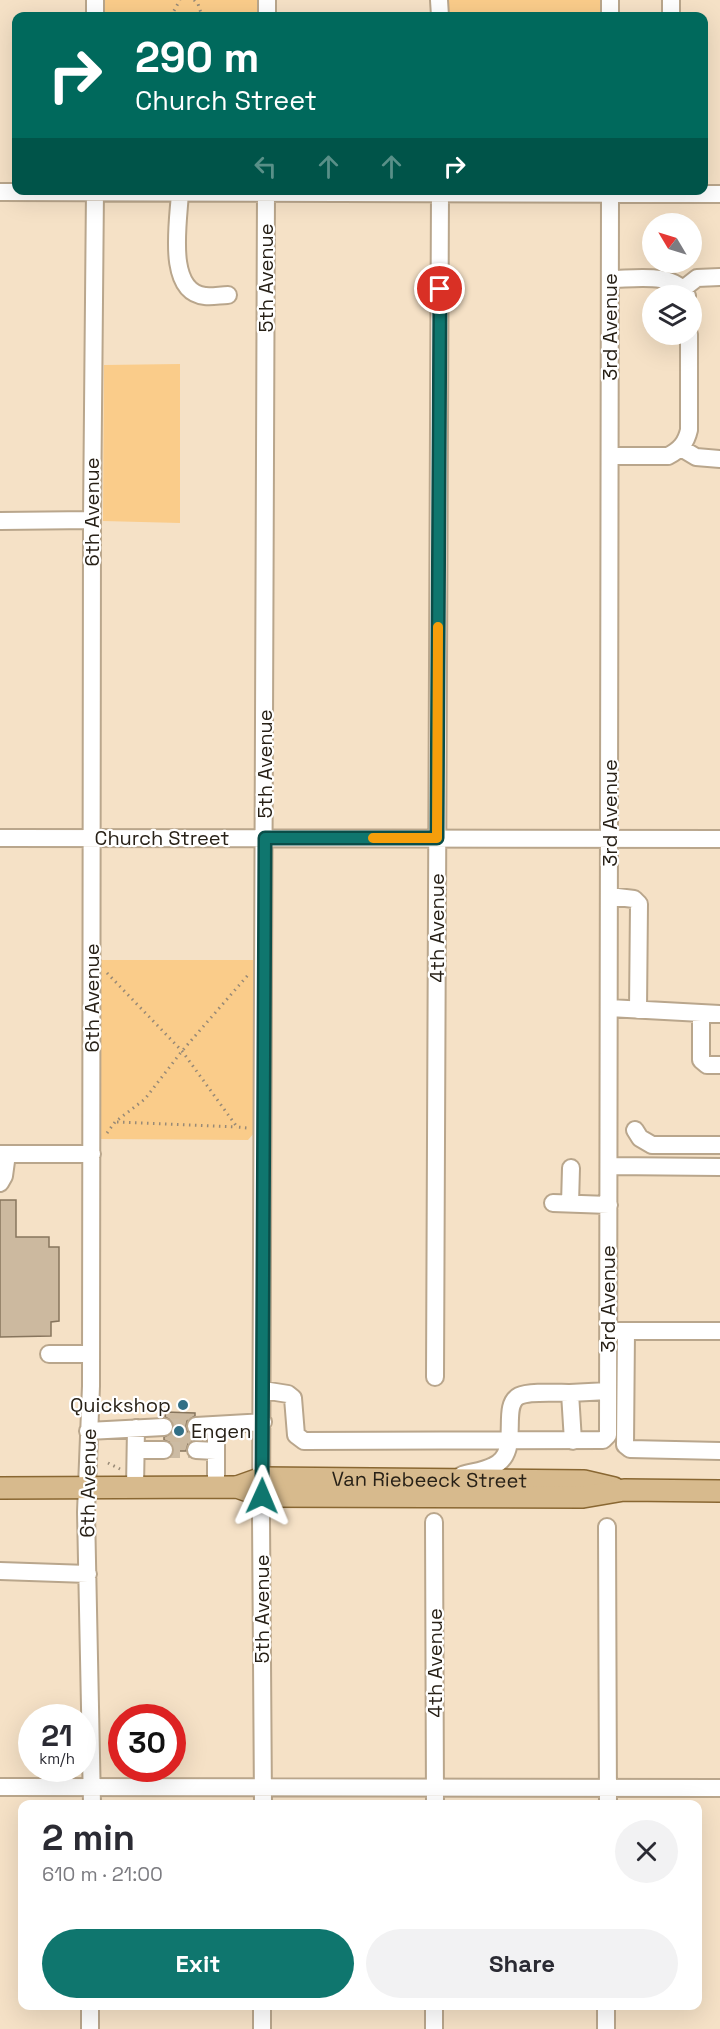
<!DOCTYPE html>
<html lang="en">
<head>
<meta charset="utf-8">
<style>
	body { margin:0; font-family:"Space Grotesk",sans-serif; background:#f2f2f3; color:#2b2b33; height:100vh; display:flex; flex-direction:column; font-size:22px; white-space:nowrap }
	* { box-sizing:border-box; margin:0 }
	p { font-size:20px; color:#7c7c81 }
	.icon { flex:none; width:33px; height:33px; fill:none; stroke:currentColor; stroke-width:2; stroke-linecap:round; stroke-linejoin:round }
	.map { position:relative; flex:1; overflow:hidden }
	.side { position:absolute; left:18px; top:1800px; width:684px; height:210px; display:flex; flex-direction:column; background:#fff; border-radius:12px; box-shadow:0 6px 24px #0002 }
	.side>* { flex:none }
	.top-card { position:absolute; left:12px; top:12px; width:696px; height:183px; border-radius:12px; box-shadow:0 6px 24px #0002; background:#00695c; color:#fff; overflow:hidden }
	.needle { width:39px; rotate:308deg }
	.fabs { position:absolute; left:642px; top:213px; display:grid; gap:12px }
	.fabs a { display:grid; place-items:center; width:60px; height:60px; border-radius:50%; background:#fff; box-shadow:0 6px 24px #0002; font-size:30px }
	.speed { position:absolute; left:18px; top:1704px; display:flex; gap:12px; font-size:30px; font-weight:700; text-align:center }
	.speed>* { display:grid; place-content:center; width:78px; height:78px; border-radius:50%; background:#fff; box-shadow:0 6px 24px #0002; line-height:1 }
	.speed small { font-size:15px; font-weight:400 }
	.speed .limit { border:9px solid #d22; background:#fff; color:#111 }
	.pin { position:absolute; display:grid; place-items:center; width:51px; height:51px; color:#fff; margin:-26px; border:3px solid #fff; border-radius:50%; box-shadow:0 2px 6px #0007 }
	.me { position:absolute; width:66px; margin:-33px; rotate:1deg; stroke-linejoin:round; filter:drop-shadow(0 0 4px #0008) }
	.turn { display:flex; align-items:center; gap:21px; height:126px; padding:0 24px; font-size:27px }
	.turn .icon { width:78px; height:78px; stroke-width:2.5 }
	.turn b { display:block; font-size:42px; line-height:51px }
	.lanes { display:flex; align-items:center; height:57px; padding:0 24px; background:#0003; justify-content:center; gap:30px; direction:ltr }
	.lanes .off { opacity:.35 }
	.round { display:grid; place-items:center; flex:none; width:63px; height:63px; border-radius:32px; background:#f2f2f3 }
	.headline { display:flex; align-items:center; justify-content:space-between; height:102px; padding:0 24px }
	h1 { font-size:36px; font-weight:800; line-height:45px }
	.button { display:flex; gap:12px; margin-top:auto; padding:12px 24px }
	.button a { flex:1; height:69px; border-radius:36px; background:#0f766e; color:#fff; font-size:24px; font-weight:800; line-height:69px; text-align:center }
	.button a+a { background:#f2f2f3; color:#2b2b33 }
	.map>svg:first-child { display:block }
	.green { fill:#facc8a }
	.building { fill:#ccb99f; stroke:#87755d; stroke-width:1.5 }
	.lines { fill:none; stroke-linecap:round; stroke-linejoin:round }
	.minor-tunnel { stroke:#ccbba3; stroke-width:16; stroke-dasharray:16 8; stroke-linecap:butt }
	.minor-casing { stroke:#b9a68c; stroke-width:20 }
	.major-casing { stroke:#896732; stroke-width:24 }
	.path { stroke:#978976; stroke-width:3; stroke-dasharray:1.5 4.5; stroke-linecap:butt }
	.minor { stroke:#fff; stroke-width:16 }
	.major { stroke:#d7ba8d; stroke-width:21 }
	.route-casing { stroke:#0a4d48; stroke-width:15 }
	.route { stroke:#0f766e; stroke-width:10 }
	.slow { stroke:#f59e0b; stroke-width:10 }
	.poi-dot { fill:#326f86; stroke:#fff; stroke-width:2 }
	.labels { text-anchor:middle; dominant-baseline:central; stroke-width:4.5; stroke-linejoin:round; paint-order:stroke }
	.street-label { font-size:20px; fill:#282117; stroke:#fff }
	.poi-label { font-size:20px; fill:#282117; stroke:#fff; text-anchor:end }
</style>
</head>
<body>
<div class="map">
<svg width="720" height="2029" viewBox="0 0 720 2029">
	<rect width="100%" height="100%" fill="#f5e1c6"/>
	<path class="green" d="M101,0H258V16H101Z
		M446,0H605L606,16H446Z
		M180,364V523L103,521L104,365Z
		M101,960H256L255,1132L248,1140L101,1139Z"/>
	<path class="building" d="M0,1200H16V1237H49V1247H59V1321L51,1322V1336L0,1337Z
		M166,1412L195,1413V1416L187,1421L186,1426L188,1432L196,1436V1440L188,1444L186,1451H174L173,1444L164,1440V1437L173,1432L174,1427L172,1421L165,1417Z"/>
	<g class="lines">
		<path class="minor-tunnel" d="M164,1427L196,1426
			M164,1450H196"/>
		<defs>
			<path id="minor" d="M439,0L440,16
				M671,0V16
				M95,16V0
				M267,16V0
				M610,16V0
				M0,192L720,194
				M180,192C179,219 165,292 205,296C212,297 221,295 228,295
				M610,279C634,279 675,271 687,296
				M683,289L697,278L720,277
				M681,448L696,457L720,459
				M610,456H668C680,450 686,443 689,430V334
				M0,521L92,520
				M0,838L720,839
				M609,896L634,899L639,904L638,1010
				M609,1008L720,1014
				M701,1013V1060L707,1065H720
				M635,1130L640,1138L652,1145H720
				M0,1154H92
				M609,1166L720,1167
				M0,1183L4,1176L7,1154
				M553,1203L609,1205
				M570,1204L571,1168
				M615,1331H720
				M626,1331L625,1445L630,1449L720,1451
				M49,1354H91
				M435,1377L440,190
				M263,1390L288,1394L293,1398L296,1435L304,1441L603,1440L608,1435L610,190
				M570,1393L608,1391
				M196,1426L263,1422
				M88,1431L164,1427
				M136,1450H164
				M196,1450L216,1451
				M462,1475C472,1472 484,1471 493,1466C523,1453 499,1406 519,1396C529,1391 558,1393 570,1393L573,1441
				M135,1487L136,1428
				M216,1487V1425
				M434,1522L435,1804
				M607,1527L608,1804
				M0,1571L88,1574
				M0,1787L720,1788
				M92,1804L86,1512L91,1386L92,520L95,190
				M263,1804L261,1517L266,190
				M90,2029V2006
				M262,2029V2006
				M434,2029V2006
				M606,2029V2006"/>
			<g id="major">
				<path id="s1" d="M237,1487L262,1478L584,1481L614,1488"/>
				<path d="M0,1488L237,1487L262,1496L583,1497L624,1490L720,1491"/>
			</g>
		</defs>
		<use href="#minor" class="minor-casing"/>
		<use href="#major" class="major-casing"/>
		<path class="path" d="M194,0L198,4L202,16
			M171,16L180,0
			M107,973L182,1051L237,1127L247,1128
			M117,1122L237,1127
			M107,1133L115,1122L145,1099L182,1051L248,975
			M108,1463L120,1469"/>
		<use href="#minor" class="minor"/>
		<use href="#major" class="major"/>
	</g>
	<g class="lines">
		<defs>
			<path id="route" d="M262,1496L265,838H437L440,289"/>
		</defs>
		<use href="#route" class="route-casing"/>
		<use href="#route" class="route"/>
		<path class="slow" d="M373,838H437L438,627"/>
	</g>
	<g class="poi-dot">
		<circle cx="183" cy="1405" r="6"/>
		<circle cx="179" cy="1431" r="6"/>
	</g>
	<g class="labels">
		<g class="street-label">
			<text transform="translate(266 278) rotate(-90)">5th Avenue</text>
			<text transform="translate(610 327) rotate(-90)">3rd Avenue</text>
			<text transform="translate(92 512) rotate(-90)">6th Avenue</text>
			<text transform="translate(265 764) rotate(-90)">5th Avenue</text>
			<text transform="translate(610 813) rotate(-90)">3rd Avenue</text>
			<text x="162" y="838">Church Street</text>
			<text transform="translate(437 928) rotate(-90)">4th Avenue</text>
			<text transform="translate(92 998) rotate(-90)">6th Avenue</text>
			<text transform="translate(608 1299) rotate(-90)">3rd Avenue</text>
			<text stroke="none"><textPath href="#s1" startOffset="194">Van Riebeeck Street</textPath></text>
			<text transform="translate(88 1483) rotate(-89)">6th Avenue</text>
			<text transform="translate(262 1609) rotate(-90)">5th Avenue</text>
			<text transform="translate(435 1663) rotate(-90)">4th Avenue</text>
		</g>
		<g class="poi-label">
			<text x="171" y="1405">Quickshop</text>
			<text x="191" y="1431" text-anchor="start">Engen</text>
		</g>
	</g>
</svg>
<div class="fabs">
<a><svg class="needle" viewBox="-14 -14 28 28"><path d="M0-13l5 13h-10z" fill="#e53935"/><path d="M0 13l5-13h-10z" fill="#7c7c81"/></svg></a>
<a><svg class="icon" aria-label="layers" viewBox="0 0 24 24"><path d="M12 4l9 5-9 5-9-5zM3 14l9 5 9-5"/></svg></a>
</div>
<div class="speed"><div>21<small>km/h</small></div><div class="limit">30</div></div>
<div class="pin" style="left:440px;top:289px;background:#d93025"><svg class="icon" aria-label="arrive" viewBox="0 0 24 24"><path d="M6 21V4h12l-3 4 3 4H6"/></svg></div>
<svg class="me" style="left:262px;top:1496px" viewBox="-20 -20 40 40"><path d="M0-17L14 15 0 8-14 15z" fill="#0f766e" stroke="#fff" stroke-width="4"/></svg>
<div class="top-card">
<div class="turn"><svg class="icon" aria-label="right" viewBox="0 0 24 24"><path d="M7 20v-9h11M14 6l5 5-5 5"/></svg><div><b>290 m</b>Church Street</div></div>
<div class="lanes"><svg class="icon off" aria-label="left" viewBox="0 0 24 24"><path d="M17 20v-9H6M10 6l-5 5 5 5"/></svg><svg class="icon off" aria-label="ahead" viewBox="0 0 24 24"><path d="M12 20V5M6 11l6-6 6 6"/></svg><svg class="icon off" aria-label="ahead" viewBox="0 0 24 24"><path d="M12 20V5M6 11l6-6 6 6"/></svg><svg class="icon" aria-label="right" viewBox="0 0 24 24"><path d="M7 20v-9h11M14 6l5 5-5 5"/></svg></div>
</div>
<section class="side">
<div class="headline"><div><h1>2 min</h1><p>610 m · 21:00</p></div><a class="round"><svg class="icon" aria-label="close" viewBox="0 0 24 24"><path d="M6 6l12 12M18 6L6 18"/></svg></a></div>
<div class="button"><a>Exit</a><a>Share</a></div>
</section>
</div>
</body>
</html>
